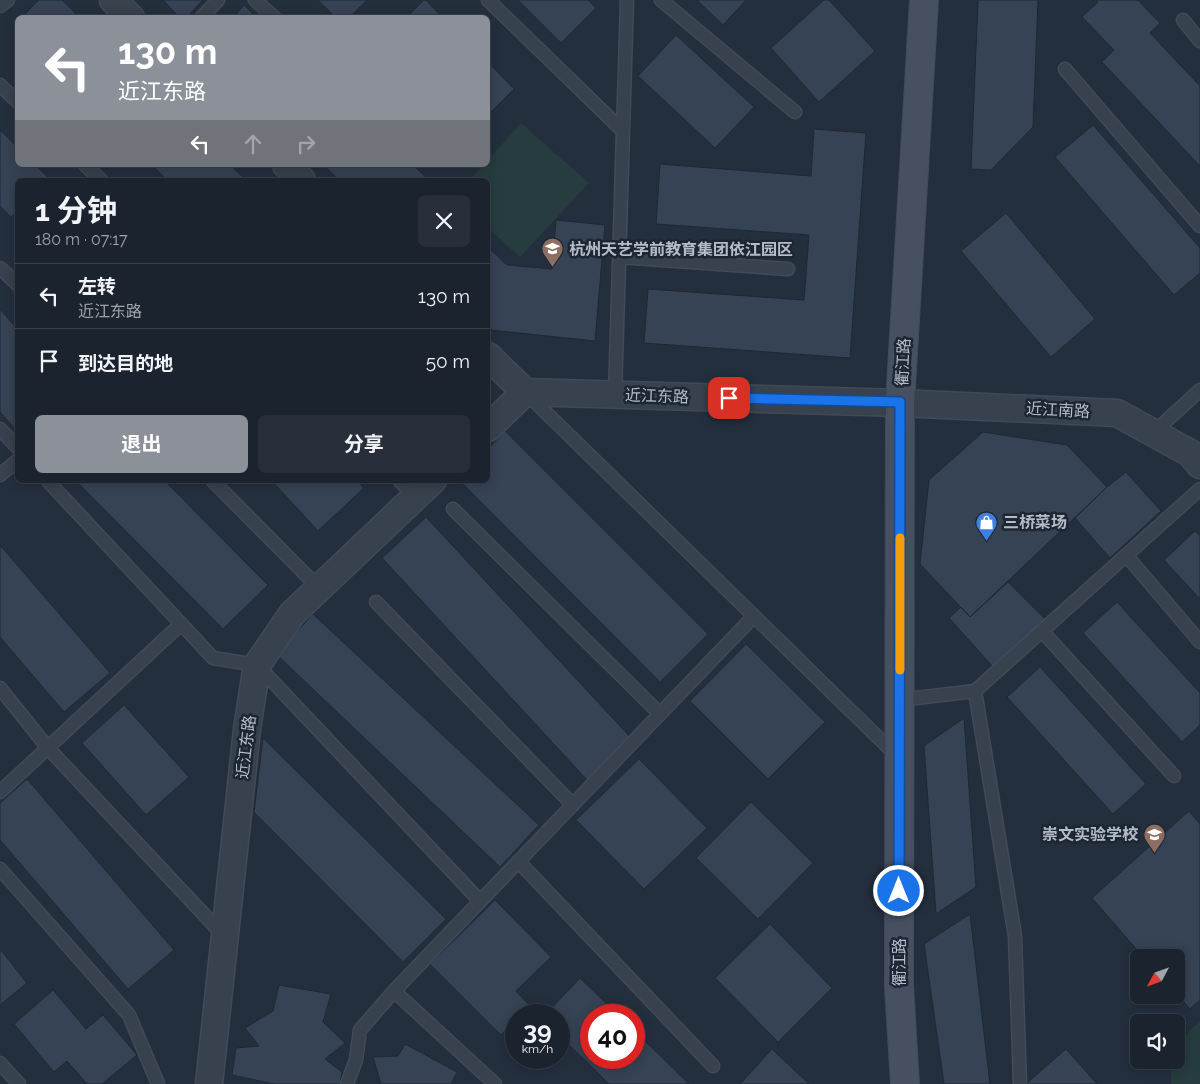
<!DOCTYPE html>
<html lang="zh">
<head>
<meta charset="utf-8">
<style>
	body { margin:0; font-family:Raleway,"Noto Sans SC",sans-serif; background:#282f3a; color:#f1f3f6; height:100vh; display:flex; flex-direction:column; font-size:19px; white-space:nowrap }
	* { box-sizing:border-box; margin:0 }
	p { font-size:16px; color:#a0a4aa }
	.icon { flex:none; width:28px; height:28px; fill:none; stroke:currentColor; stroke-width:2; stroke-linecap:round; stroke-linejoin:round }
	.map { position:relative; flex:1; overflow:hidden }
	.side { position:absolute; left:15px; top:178px; width:475px; height:305px; display:flex; flex-direction:column; background:#1b232e; border-radius:8px; box-shadow:0 2px 12px #0003,0 0 0 1px #39404a }
	.side>* { flex:none }
	.hud { position:absolute; left:15px; top:15px; width:475px; height:152px; border-radius:8px; box-shadow:0 2px 12px #0003,0 0 0 1px #39404a; background:#8c9099; color:#fff; overflow:hidden }
	.needle { width:32px; rotate:229deg }
	.fabs { position:absolute; left:1130px; top:949px; display:grid; gap:10px }
	.fabs a { display:grid; place-items:center; width:55px; height:55px; border-radius:8px; background:#1b232e; box-shadow:0 2px 12px #0003,0 0 0 1px #39404a; font-size:25px }
	.speed { position:absolute; left:505px; top:1004px; display:flex; gap:10px; font-size:25px; font-weight:700; text-align:center }
	.speed>* { display:grid; place-content:center; width:65px; height:65px; border-radius:50%; background:#1b232e; box-shadow:0 2px 12px #0003,0 0 0 1px #39404a; line-height:1 }
	.speed small { font-size:12px; font-weight:400 }
	.speed .limit { border:8px solid #d22; background:#fff; color:#111 }
	.pin { position:absolute; display:grid; place-items:center; width:42px; height:42px; color:#fff; margin:-21px; border-radius:10px; box-shadow:0 2px 8px #0006 }
	.me { position:absolute; width:55px; margin:-28px; rotate:0deg; stroke-linejoin:round; filter:drop-shadow(0 0 4px #0008) }
	.turn { display:flex; align-items:center; gap:18px; height:105px; padding:0 20px; font-size:22px }
	.turn .icon { width:65px; height:65px; stroke-width:2.5 }
	.turn b { display:block; font-size:35px; line-height:42px }
	.lanes { display:flex; align-items:center; height:48px; padding:0 20px; background:#0003; justify-content:center; gap:25px; direction:ltr }
	.lanes .off { opacity:.35 }
	.round { display:grid; place-items:center; flex:none; width:52px; height:52px; border-radius:8px; background:#282f3a }
	.head { display:flex; align-items:center; justify-content:space-between; height:85px; padding:0 20px }
	h1 { font-size:30px; font-weight:700; line-height:38px }
	.primary-button { display:flex; gap:10px; margin-top:auto; padding:10px 20px }
	.primary-button a { flex:1; height:58px; border-radius:8px; background:#8c9099; color:#fff; font-size:20px; font-weight:700; line-height:58px; text-align:center }
	.primary-button a+a { background:#282f3a; color:#f1f3f6 }
	ul { padding:0; list-style:none }
	li { display:flex; align-items:center; gap:15px; height:65px; padding:0 20px; border-top:1px solid #39404a }
	li div { flex:1 }
	li b { display:block; font-size:19px }
	li em { font-style:normal }
	.map>svg:first-child { display:block }
	.garden { fill:#263c3f }
	.building { fill:#364354; stroke:#1f2835 }
	.lines { fill:none; stroke-linecap:round; stroke-linejoin:round }
	.lane-casing { stroke:#414a57; stroke-width:15 }
	.street-casing { stroke:#414a57; stroke-width:29 }
	.secondary-casing { stroke:#414a57; stroke-width:30 }
	.lane { stroke:#38414e; stroke-width:12 }
	.street { stroke:#38414e; stroke-width:26 }
	.secondary { stroke:#465061; stroke-width:28 }
	.route-casing { stroke:#114b97; stroke-width:12 }
	.route { stroke:#1a73e8; stroke-width:9 }
	.slow { stroke:#f59e0b; stroke-width:9 }
	.labels { text-anchor:middle; dominant-baseline:central; stroke-width:5; stroke-linejoin:round; paint-order:stroke }
	.poi-label { font-size:16px; font-weight:bold; fill:#b4bcc9; stroke:#1d2633; text-anchor:start }
	.street-label { font-size:16px; fill:#b4bcc9; stroke:#1d2633 }
</style>
</head>
<body>
<div class="map">
<svg width="1200" height="1084" viewBox="0 0 1200 1084">
	<rect width="100%" height="100%" fill="#242f3e"/>
	<path class="garden" d="M521,123L589,183L520,257L488,228V180H469L483,165H488V160Z
		M1200,1021V1084H1171V1065L1174,1060H1176C1176,1044 1189,1031 1200,1021Z"/>
	<path class="building" d="M39,0H62L80,18H21Z
		M163,0H203L186,18H180Z
		M318,0H367L349,18H336Z
		M424,0H426L443,18H406Z
		M518,0H588L596,8L561,43Z
		M697,0H746L723,25Z
		M824,0H829L875,51L819,102L771,48Z
		M978,0H1038L1033,127L991,170L971,169Z
		M1096,0H1138L1160,23L1150,33L1200,86V166L1102,62L1114,50L1082,17L1098,2Z
		M244,5L257,18H233Z
		M676,35L754,107L715,148L638,76Z
		M488,62L514,89L488,115Z
		M1093,125L1200,248V273L1174,295L1055,157Z
		M814,129L866,133L850,358L644,343L648,289L804,300L809,235L656,224L660,164L811,176Z
		M0,130L18,148V165H35L49,178L47,180H18V210L11,217L0,206Z
		M152,165H230L246,180H167Z
		M323,165H413L428,179L339,180Z
		M1006,213L1095,319L1051,357L961,251Z
		M556,220L605,225L595,341L491,330L488,327V247L507,265L552,269Z
		M0,309L18,330V429L16,430L0,412Z
		M505,431L708,634L660,682L459,480H488V449Z
		M983,432L1067,445L1107,487L970,617L920,564L929,480Z
		M1126,472L1161,511L1110,558L1075,518L1107,487Z
		M75,480H164L268,585L223,629Z
		M271,480H357L364,488L318,531Z
		M426,517L633,740L588,781L382,558Z
		M1195,531L1200,536V599L1164,560Z
		M0,545L110,673L64,712L0,637Z
		M1008,582L1048,622L994,668L949,618L961,607L970,617Z
		M1117,602L1200,693V725L1182,742L1083,633Z
		M313,614L539,825L500,867L276,654Z
		M746,644L825,722L768,779L690,701Z
		M1040,667L1146,784L1113,814L1007,697Z
		M124,705L189,777L146,815L82,743Z
		M964,718L976,887L936,914L924,746Z
		M263,738L446,919L403,962L254,812Z
		M639,759L707,828L644,889L576,820Z
		M27,779L174,950L128,989L0,840V803Z
		M751,802L813,863L758,919L696,858Z
		M1189,811L1200,824V1000L1190,1009L1176,993V958H1144L1092,898Z
		M495,900L551,957L516,991L530,1006L521,1015H516V1020L501,1035L430,964Z
		M970,914L990,1084H944L924,944Z
		M770,924L832,988L778,1042L715,978Z
		M0,949L27,983L0,1005Z
		M580,978L618,1015H591V1058H634V1030L689,1084H609L559,1035V1015H545Z
		M279,985L331,994L323,1022L345,1043L325,1059L342,1072L340,1084H274L232,1075L236,1048L259,1046L245,1028L273,1011Z
		M53,990L86,1029L103,1015L137,1055L102,1084H87L67,1061L54,1072L14,1024Z
		M405,1044L457,1072L451,1084H381L373,1057L398,1056Z
		M772,1049L809,1084H740Z
		M1066,1049L1097,1084H1027V1083Z"/>
	<g class="lines">
		<defs>
			<path id="lane" d="M255,0L275,18
				M488,0L623,131
				M661,0L795,112
				M0,6L8,0
				M201,18L218,0
				M1183,20L1200,41
				M1065,69L1200,226
				M0,85L18,102
				M85,165L101,180
				M619,257L788,269
				M0,268L18,285
				M527,394L897,756
				M615,395L627,0
				M0,429L18,448
				M1153,433L1200,390
				M0,475L18,460
				M47,480L213,658L257,665L480,901
				M212,480L319,588
				M399,480L415,497
				M453,509L660,714
				M1126,555L1200,642
				M376,602L573,805
				M1042,631L1174,776
				M0,688L48,748L225,937
				M975,691L1015,936L1020,1084
				M899,700L975,691L1200,489
				M0,792L181,624
				M519,862L713,1066
				M0,869L129,1015L158,1084
				M394,991L754,616
				M0,1063L19,1084
				M347,1084L356,1060L360,1030L394,991L495,1084"/>
			<path id="street" d="M113,0L131,18
				M286,165L302,180
				M488,356L525,392
				M488,428L525,392L900,403L1117,413L1190,453L1200,465
				M209,1084L247,729L257,665L292,614L433,480"/>
			<path id="secondary" d="M905,1084L899,986L900,403L924,0"/>
		</defs>
		<use href="#lane" class="lane-casing"/>
		<use href="#street" class="street-casing"/>
		<use href="#secondary" class="secondary-casing"/>
		<use href="#lane" class="lane"/>
		<use href="#street" class="street"/>
		<use href="#secondary" class="secondary"/>
	</g>
	<g class="lines">
		<defs>
			<path id="route" d="M729,398L900,402L899,891"/>
		</defs>
		<use href="#route" class="route-casing"/>
		<use href="#route" class="route"/>
		<path class="slow" d="M900,670V538"/>
	</g>
	<defs>
		<symbol id="school-pin" viewBox="-11 -11 22 30"><path d="M0 17L-7.5 6A9.5 9.5 0 1 1 7.5 6Z" fill="#8d6e63" stroke="#1d2633"/><path d="M0-5L7-2L0 1L-7-2ZM-4 1L0 2.5L4 1V4Q0 6-4 4Z" fill="#fff"/></symbol>
		<symbol id="shop-pin" viewBox="-11 -11 22 30"><path d="M0 17L-7.5 6A9.5 9.5 0 1 1 7.5 6Z" fill="#3f7fe0" stroke="#1d2633"/><path d="M-5-2.5h2.3a2.7 3.5 0 0 1 5.4 0H5L5.5 6h-11ZM-1.5-2.5h3a1.5 2.3 0 0 0-3 0Z" fill="#fff"/></symbol>
	</defs>
	<g fill-rule="evenodd">
		<use href="#school-pin" x="540" y="236" width="25" height="34"/>
		<use href="#shop-pin" x="974" y="510" width="25" height="34"/>
		<use href="#school-pin" x="1142" y="822" width="25" height="34"/>
	</g>
	<g class="labels">
		<g class="poi-label">
			<text x="569" y="249">杭州天艺学前教育集团依江园区</text>
			<text x="1003" y="522">三桥菜场</text>
			<text x="1138" y="834" text-anchor="end">崇文实验学校</text>
		</g>
		<g class="street-label">
			<text transform="translate(903 362) rotate(-87)">衢江路</text>
			<text transform="translate(657 396) rotate(2)">近江东路</text>
			<text transform="translate(1058 410) rotate(3)">近江南路</text>
			<text transform="translate(246 747) rotate(-83)">近江东路</text>
			<text transform="translate(899 962) rotate(-90)">衢江路</text>
		</g>
	</g>
</svg>
<div class="fabs">
<a><svg class="needle" viewBox="-14 -14 28 28"><path d="M0-13l5 13h-10z" fill="#e53935"/><path d="M0 13l5-13h-10z" fill="#a0a4aa"/></svg></a>
<a><svg class="icon" aria-label="sound" viewBox="0 0 24 24"><path d="M4 9h4l5-4v14l-5-4H4zM17 9q2 3 0 6"/></svg></a>
</div>
<div class="speed"><div>39<small>km/h</small></div><div class="limit">40</div></div>
<div class="pin" style="left:729px;top:398px;background:#d93025"><svg class="icon" aria-label="arrive" viewBox="0 0 24 24"><path d="M6 21V4h12l-3 4 3 4H6"/></svg></div>
<svg class="me" style="left:899px;top:891px" viewBox="-20 -20 40 40"><circle r="17" fill="#1a73e8" stroke="#fff" stroke-width="3"/><path d="M0-11L8 9 0 5-8 9z" fill="#fff"/></svg>
<div class="hud">
<div class="turn"><svg class="icon" aria-label="left" viewBox="0 0 24 24"><path d="M17 20v-9H6M10 6l-5 5 5 5"/></svg><div><b>130 m</b>近江东路</div></div>
<div class="lanes"><svg class="icon" aria-label="left" viewBox="0 0 24 24"><path d="M17 20v-9H6M10 6l-5 5 5 5"/></svg><svg class="icon off" aria-label="ahead" viewBox="0 0 24 24"><path d="M12 20V5M6 11l6-6 6 6"/></svg><svg class="icon off" aria-label="right" viewBox="0 0 24 24"><path d="M7 20v-9h11M14 6l5 5-5 5"/></svg></div>
</div>
<section class="side">
<div class="head"><div><h1>1 分钟</h1><p>180 m · 07:17</p></div><a class="round"><svg class="icon" aria-label="close" viewBox="0 0 24 24"><path d="M6 6l12 12M18 6L6 18"/></svg></a></div>
<ul>
<li><svg class="icon" aria-label="left" viewBox="0 0 24 24"><path d="M17 20v-9H6M10 6l-5 5 5 5"/></svg><div><b>左转</b><p>近江东路</p></div><em>130 m</em></li>
<li><svg class="icon" aria-label="arrive" viewBox="0 0 24 24"><path d="M6 21V4h12l-3 4 3 4H6"/></svg><div><b>到达目的地</b></div><em>50 m</em></li>
</ul>
<div class="primary-button"><a>退出</a><a>分享</a></div>
</section>
</div>
</body>
</html>
